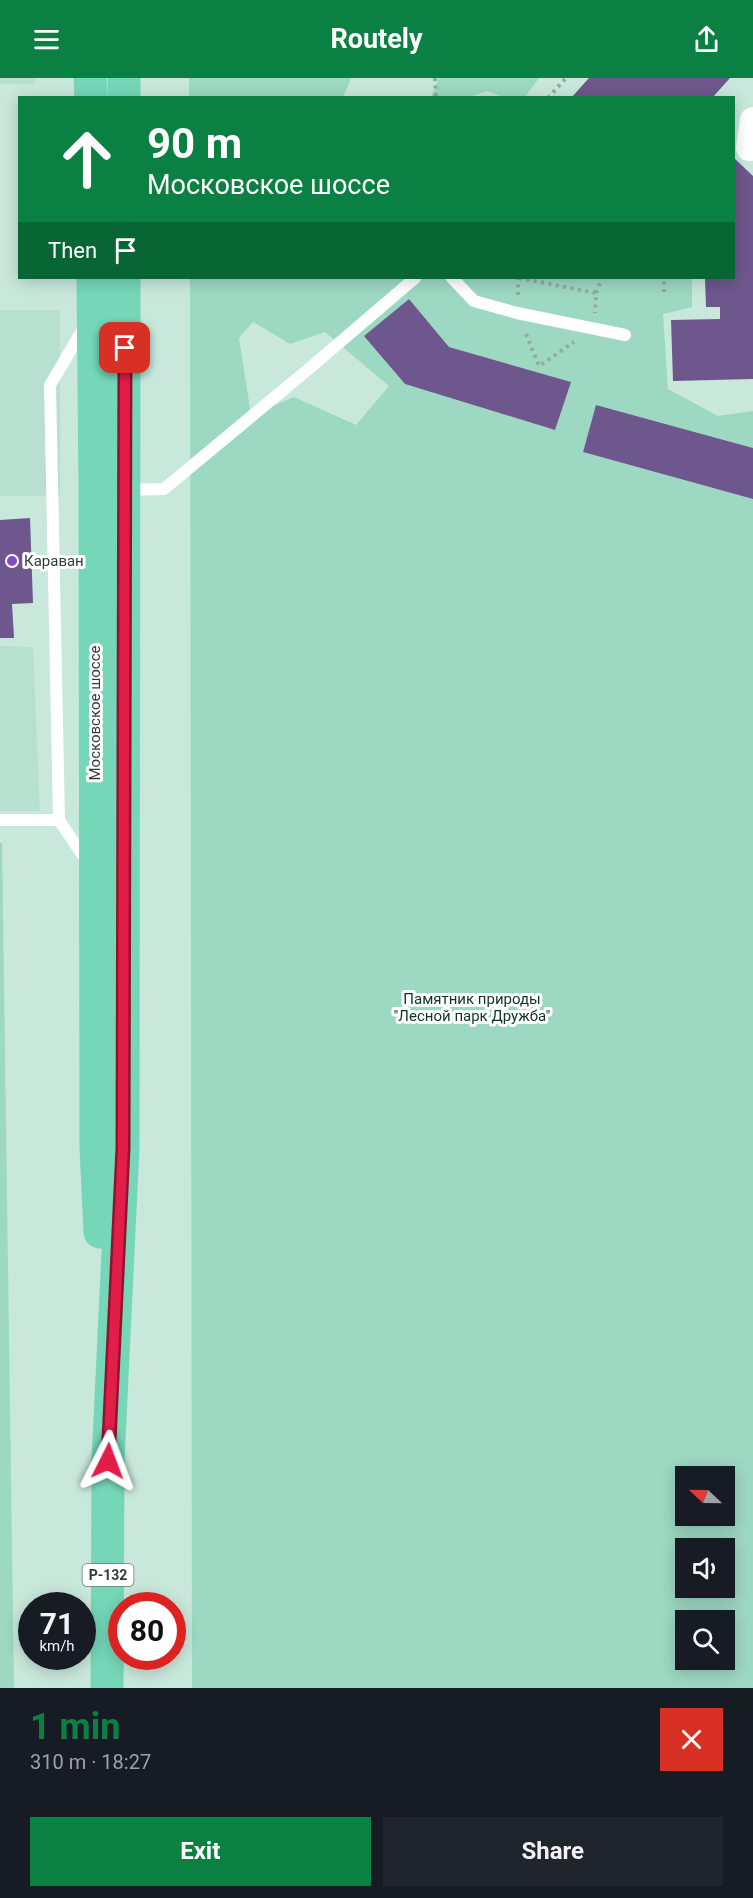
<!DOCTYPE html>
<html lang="en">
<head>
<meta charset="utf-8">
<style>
	body { margin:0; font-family:Roboto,sans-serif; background:#20242c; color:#f1f3f6; height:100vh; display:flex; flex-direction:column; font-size:22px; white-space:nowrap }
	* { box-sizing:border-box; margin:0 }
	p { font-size:20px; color:#9ea1a6 }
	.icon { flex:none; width:33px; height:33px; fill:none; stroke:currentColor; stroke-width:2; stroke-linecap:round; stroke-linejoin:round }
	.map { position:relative; height:1610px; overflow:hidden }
	.panel { display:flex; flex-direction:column; background:#171b24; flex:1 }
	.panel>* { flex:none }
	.top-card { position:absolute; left:18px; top:18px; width:717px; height:183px; border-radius:0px; box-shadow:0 3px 15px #0003; background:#0b8043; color:#fff; overflow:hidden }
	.needle { width:39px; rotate:292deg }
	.buttons { position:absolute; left:675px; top:1388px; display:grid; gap:12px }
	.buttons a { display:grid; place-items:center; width:60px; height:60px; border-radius:0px; background:#171b24; box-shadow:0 3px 15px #0003; font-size:30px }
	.speed { position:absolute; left:18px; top:1514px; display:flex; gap:12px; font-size:30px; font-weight:700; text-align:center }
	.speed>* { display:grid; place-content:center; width:78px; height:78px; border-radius:50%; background:#171b24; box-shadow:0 3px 15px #0003; line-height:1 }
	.speed small { font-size:15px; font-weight:400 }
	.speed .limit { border:9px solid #d22; background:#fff; color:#111 }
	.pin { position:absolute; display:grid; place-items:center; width:51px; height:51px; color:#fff; margin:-26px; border-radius:12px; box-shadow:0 3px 9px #0006 }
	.me { position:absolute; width:66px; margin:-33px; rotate:3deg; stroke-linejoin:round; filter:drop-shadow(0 0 4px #0008) }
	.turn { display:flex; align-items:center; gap:21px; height:126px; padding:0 30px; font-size:27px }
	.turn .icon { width:78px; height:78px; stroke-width:2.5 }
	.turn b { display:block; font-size:42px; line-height:51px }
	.then { display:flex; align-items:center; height:57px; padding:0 30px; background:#0003; gap:12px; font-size:22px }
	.round { display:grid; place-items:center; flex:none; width:63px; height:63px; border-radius:0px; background:#20242c }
	.overview { display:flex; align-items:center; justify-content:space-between; height:102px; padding:0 30px }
	h1 { font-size:36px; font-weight:700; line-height:45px; color:#0b8043 }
	.action { display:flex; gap:12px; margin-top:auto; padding:12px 30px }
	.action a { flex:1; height:69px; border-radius:0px; background:#0b8043; color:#fff; font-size:24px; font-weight:700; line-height:69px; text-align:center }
	.action a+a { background:#20242c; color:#f1f3f6 }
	header { display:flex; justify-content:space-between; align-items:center; height:78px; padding:0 30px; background:#0b8043; color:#fff; font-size:27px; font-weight:700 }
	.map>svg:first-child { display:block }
	.built { fill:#b8e0d1 }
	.green { fill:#9dd8c3; fill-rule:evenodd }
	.building { fill:#6d578c }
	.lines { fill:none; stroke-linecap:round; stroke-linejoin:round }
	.path { stroke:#92aba1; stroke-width:4; stroke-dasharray:3 4.5; stroke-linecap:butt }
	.lane { stroke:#fff; stroke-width:12 }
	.street { stroke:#fff; stroke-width:26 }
	.highway { stroke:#75d7b8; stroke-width:33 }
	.route-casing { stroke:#92132f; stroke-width:15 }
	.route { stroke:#e11d48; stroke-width:10 }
	.poi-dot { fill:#844cc3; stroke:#fff; stroke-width:2 }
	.labels { text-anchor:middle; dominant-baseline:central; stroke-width:6; stroke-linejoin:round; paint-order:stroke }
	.shield { fill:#fff; stroke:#6e7674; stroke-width:1.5 }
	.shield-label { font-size:14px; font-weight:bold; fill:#303c38 }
	.poi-label { font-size:15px; fill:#303c38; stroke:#fff; text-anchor:start }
	.street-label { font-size:15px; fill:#303c38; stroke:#fff }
	.park-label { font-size:15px; fill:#0e3329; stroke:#fff }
</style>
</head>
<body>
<header><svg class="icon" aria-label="menu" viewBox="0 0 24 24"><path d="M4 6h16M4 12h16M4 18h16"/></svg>Routely<svg class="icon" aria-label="share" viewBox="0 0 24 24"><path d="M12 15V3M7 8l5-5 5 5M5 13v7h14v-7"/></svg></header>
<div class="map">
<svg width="753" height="1610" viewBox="0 0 753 1610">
	<rect width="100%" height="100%" fill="#c9e8dc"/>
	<path class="built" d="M0,0H35V6H0Z
		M0,232H60V418H0Z
		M0,568L33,569L40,733H0Z"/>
	<path class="green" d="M189,0H351L343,20L189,19Z
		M439,0H539L525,19H503L488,13L470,19H431Z
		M190,200H692V229L663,236L668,311L718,338L753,333V370L596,327L583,374L753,421V1610H192ZM409,221L449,269L570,304L555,352L405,306L365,258ZM253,244L290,266L325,254L389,308L356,347L294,319L251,337L239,260ZM686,1398H724V1437H686ZM686,1470H724V1509H686ZM686,1542H724V1581H686Z
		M0,765H2L14,1610H0Z"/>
	<path class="building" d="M589,0H730L712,20H571Z
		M734,80L753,98V301L673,303L671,242L720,241V229H706L705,200H734Z
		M409,221L449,269L571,304L555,352L405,306L364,258Z
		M596,327L753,370V421L583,374Z
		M30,440L33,525L12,526L14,560H0V442Z"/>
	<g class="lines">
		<path class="path" d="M435,0L436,20
			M548,20L566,0
			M519,200L596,215L595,235
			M664,214V200
			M596,215L602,200
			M518,217V200
			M526,256L539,288L574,264"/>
		<path class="lane" d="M452,200L474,223L517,235L625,257
			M126,412L164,411L311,289L415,200
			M0,742H59L88,785
			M59,742L50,307L85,248"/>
		<path class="street" d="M749,70L753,42"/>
		<path class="highway" d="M90,0L91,20
			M124,0V20
			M93,200L95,414L96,1070L100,1154
			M107,1610L108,1383L123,1070L124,200"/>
	</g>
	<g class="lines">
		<defs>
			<path id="route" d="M108,1383L123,1070L125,270"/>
		</defs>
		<use href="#route" class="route-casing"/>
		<use href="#route" class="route"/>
	</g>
	<circle class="poi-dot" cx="12" cy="483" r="6"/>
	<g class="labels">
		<rect class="shield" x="82.5" y="1486" width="51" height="22" rx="4.5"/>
		<g class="shield-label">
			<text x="108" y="1497">Р-132</text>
		</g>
		<g class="poi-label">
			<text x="24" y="483">Караван</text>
		</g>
		<g class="street-label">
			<text transform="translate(95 635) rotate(-90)">Московское шоссе</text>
		</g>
		<g class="park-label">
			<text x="472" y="921">Памятник природы<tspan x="472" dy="17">"Лесной парк Дружба"</tspan></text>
		</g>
	</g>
</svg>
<div class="buttons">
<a><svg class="needle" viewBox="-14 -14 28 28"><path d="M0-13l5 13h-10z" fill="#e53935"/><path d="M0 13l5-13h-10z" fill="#9ea1a6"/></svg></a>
<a><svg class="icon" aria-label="sound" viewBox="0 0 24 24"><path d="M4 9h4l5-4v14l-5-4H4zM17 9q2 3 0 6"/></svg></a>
<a><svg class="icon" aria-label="search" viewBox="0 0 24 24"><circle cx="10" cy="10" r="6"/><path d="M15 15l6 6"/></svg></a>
</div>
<div class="speed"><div>71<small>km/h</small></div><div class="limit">80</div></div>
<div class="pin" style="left:125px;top:270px;background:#d93025"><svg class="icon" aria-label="arrive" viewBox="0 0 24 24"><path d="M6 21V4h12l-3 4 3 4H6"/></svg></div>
<svg class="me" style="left:108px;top:1383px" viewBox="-20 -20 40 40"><path d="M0-17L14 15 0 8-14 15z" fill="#e11d48" stroke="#fff" stroke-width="4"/></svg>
<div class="top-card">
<div class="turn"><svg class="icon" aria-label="ahead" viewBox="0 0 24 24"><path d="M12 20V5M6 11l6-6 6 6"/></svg><div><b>90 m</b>Московское шоссе</div></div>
<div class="then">Then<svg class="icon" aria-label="arrive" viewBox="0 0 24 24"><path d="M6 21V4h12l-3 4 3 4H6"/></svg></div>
</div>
</div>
<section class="panel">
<div class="overview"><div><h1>1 min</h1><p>310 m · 18:27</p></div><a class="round" style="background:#d93025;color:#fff"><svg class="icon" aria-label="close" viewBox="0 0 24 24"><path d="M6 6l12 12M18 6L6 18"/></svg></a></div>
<div class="action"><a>Exit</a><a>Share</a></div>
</section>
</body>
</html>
